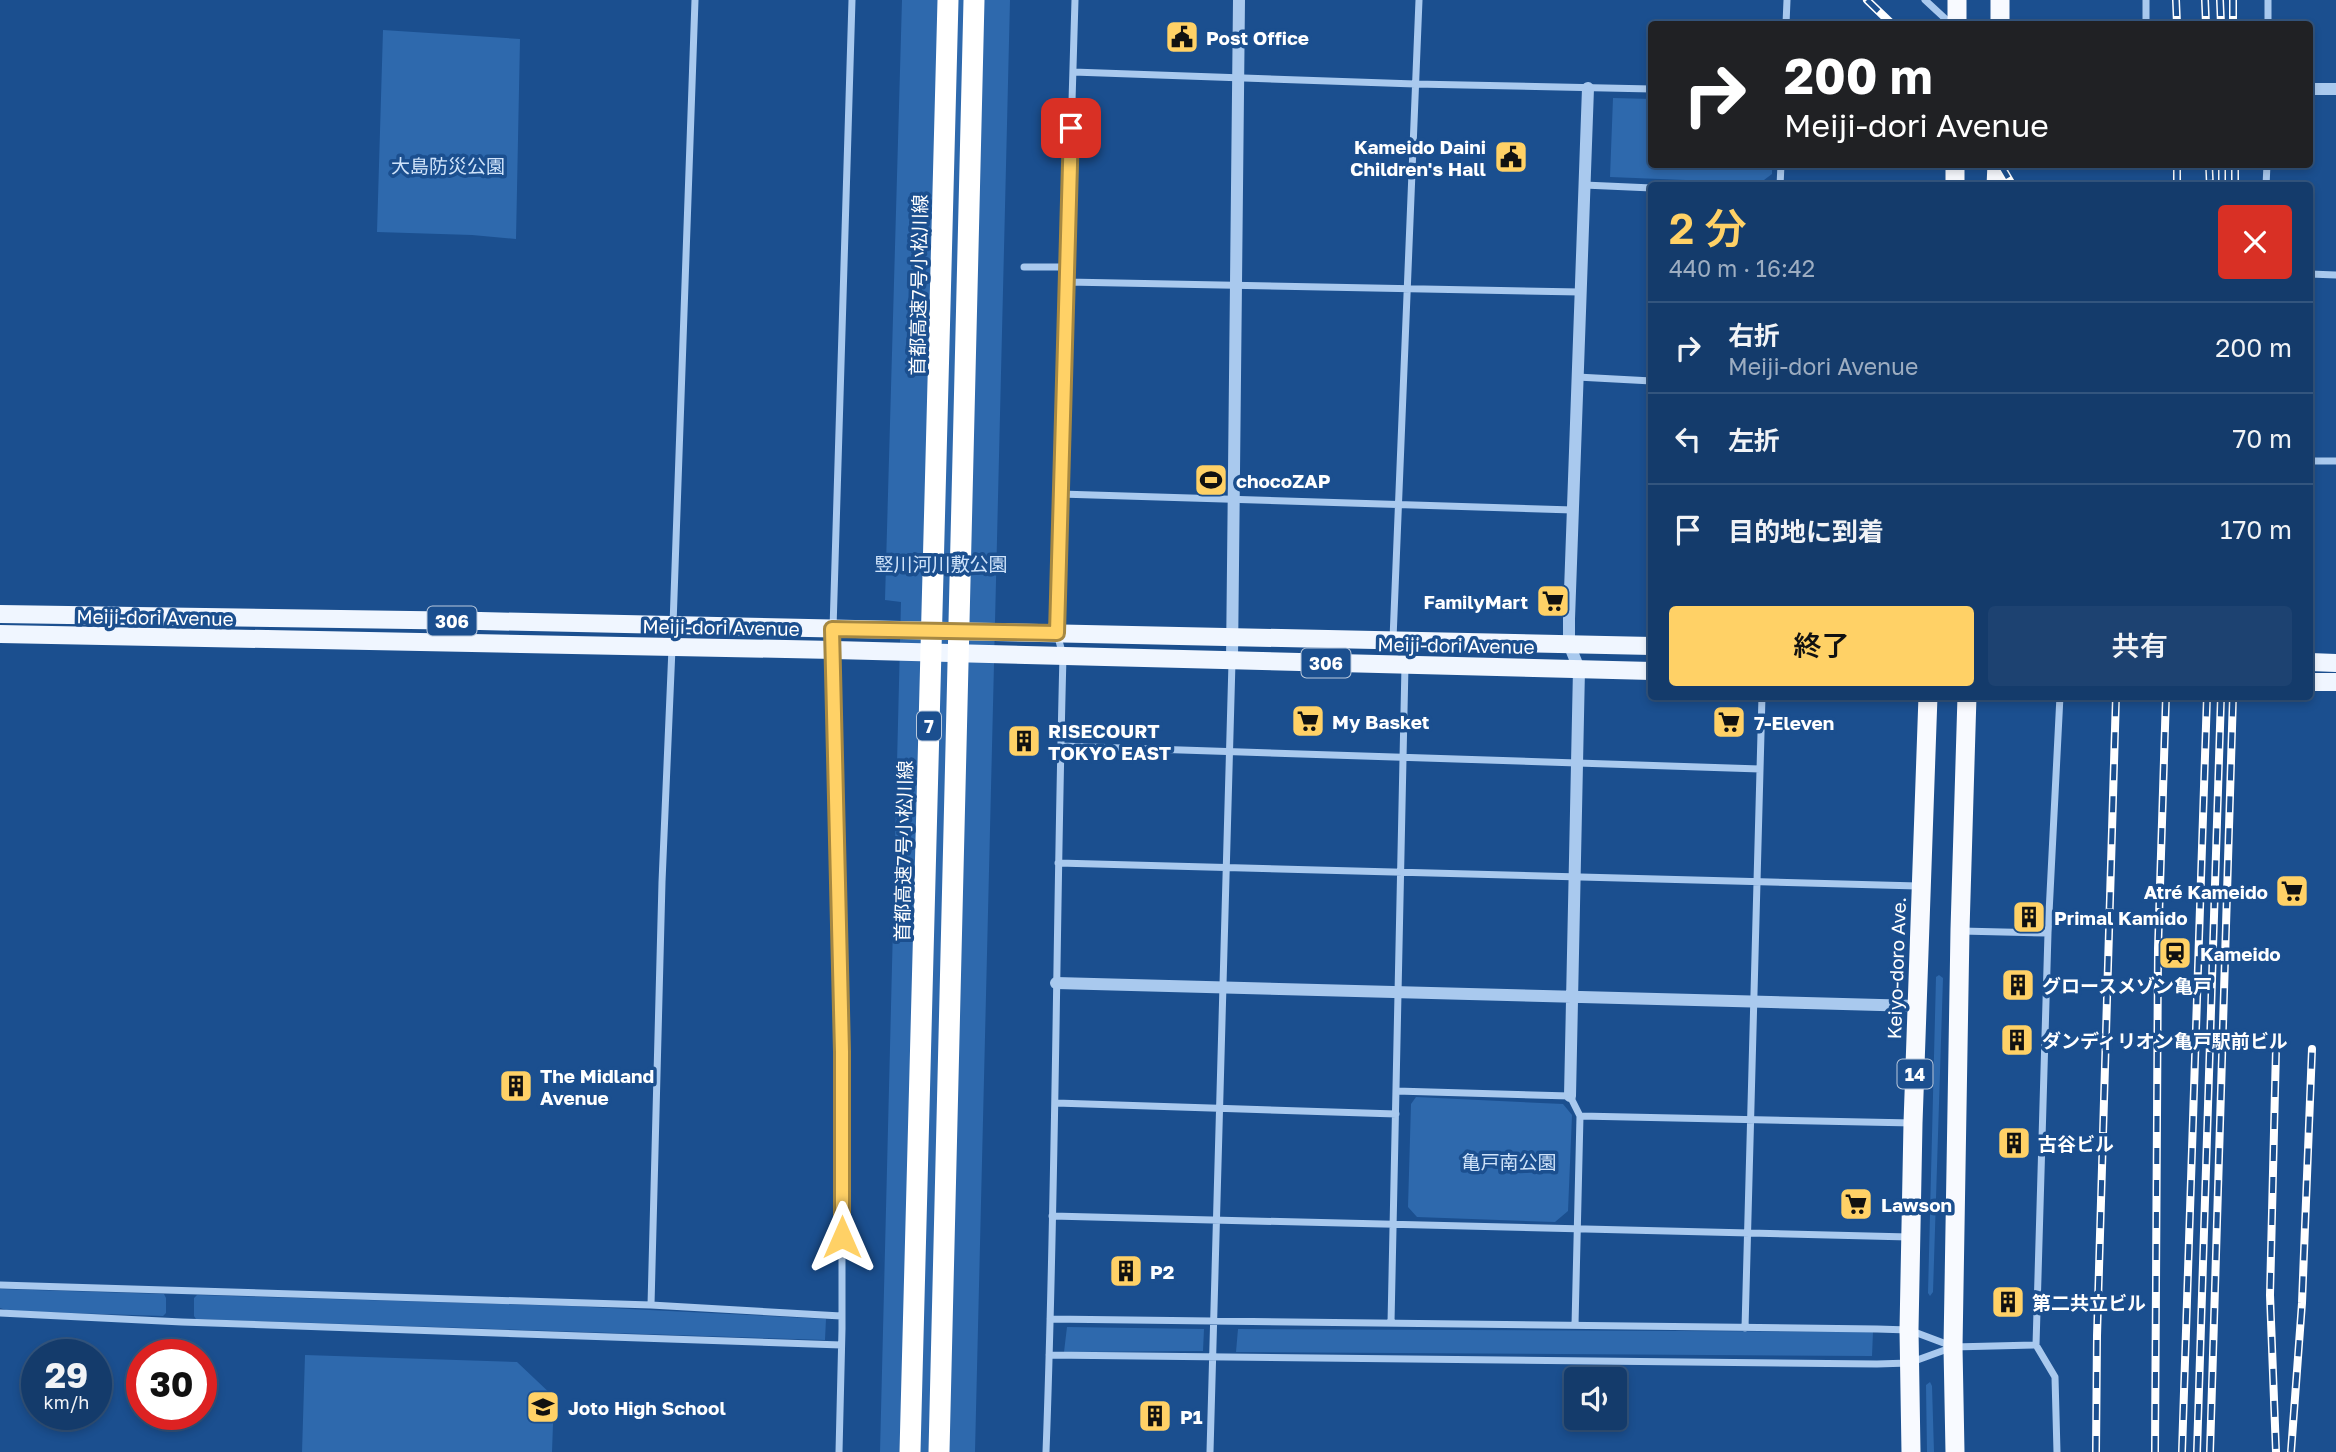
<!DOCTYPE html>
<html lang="ja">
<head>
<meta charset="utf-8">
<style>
	body { margin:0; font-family:"Golos Text","Noto Sans JP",sans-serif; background:#1d4271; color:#f1f3f6; height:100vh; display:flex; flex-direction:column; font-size:26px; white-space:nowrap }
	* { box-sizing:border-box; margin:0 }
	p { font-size:23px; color:#9dadc1 }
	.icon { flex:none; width:38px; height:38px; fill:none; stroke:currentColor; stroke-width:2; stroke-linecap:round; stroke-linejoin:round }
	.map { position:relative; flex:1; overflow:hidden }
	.sheet { position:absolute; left:1648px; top:182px; width:665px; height:518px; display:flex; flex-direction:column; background:#143b6b; border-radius:7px; box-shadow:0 4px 10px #0003,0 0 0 2px #33557e }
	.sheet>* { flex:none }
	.banner { position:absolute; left:1648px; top:21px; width:665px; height:147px; border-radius:7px; box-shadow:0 4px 10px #0003,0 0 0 2px #33557e; background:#202124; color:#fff; overflow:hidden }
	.buttons { position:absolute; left:1564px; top:1367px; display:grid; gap:14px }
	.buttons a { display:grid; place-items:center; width:63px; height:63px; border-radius:7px; background:#143b6b; box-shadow:0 4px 10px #0003,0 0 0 2px #33557e; font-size:35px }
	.speed { position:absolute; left:21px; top:1339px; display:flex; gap:14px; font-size:35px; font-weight:700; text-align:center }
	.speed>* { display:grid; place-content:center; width:91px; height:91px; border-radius:50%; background:#143b6b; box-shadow:0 4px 10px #0003,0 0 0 2px #33557e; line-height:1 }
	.speed small { font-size:18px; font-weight:400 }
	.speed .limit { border:10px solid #d22; background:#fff; color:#111 }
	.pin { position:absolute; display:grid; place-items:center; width:60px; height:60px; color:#fff; margin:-30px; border-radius:14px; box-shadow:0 4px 10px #0006 }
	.me { position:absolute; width:77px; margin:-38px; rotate:0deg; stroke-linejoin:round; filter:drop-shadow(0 0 5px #0008) }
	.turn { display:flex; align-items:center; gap:24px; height:147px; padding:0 21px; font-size:32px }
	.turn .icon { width:91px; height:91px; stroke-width:2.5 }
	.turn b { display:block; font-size:49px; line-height:60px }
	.round { display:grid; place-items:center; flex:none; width:74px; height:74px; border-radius:7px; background:#1d4271 }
	.overview { display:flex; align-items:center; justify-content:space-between; height:119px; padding:0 21px }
	h1 { font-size:42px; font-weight:600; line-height:52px; color:#ffd166 }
	.action { display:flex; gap:14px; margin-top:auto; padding:14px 21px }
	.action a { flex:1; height:80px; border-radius:7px; background:#ffd166; color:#111; font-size:28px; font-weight:600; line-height:80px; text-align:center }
	.action a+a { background:#1d4271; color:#f1f3f6 }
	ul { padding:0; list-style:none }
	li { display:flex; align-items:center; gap:21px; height:91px; padding:0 21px; border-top:2px solid #33557e }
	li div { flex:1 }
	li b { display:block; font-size:26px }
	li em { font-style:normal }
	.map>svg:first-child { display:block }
	.green { fill:#2e69ad }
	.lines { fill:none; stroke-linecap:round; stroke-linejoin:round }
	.minor { stroke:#a9c9ee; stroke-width:7 }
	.tertiary { stroke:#a9c9ee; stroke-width:12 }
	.primary { stroke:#f0f6ff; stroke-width:18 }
	.trunk { stroke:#f8faff; stroke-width:19 }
	.rail-casing { stroke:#fff; stroke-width:8 }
	.rail { stroke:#1b4f8f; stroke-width:5; stroke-dasharray:16; stroke-linecap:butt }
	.motorway-bridge { stroke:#fff; stroke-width:21 }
	.route-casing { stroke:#a68842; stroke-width:18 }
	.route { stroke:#ffd166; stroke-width:12 }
	.labels { text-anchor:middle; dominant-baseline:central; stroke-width:7; stroke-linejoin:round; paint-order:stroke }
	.shield { fill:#1b4f8f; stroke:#bbcadd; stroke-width:2 }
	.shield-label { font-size:18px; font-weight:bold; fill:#fff }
	.poi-label { font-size:19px; font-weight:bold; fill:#fff; stroke:#1b4f8f; text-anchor:start }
	.park-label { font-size:19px; fill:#cfe3fa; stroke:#1b4f8f }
	.street-label { font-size:19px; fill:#fff; stroke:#1b4f8f }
</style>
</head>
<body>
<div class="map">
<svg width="2336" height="1452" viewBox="0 0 2336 1452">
	<rect width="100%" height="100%" fill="#1b4f8f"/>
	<path class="green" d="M902,0H1010L975,1452H880L901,602L885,600Z
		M383,30L520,39L516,239L472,235L377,232Z
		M1613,98L1652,99V164L1772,165V174L1760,183L1610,177Z
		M1939,975L1943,978L1933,1292L1930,1296L1928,1293L1936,977Z
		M1416,1097L1563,1104L1572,1115L1568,1211L1555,1222L1417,1217L1408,1207L1411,1104Z
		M0,1289L164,1294L166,1298V1313L163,1316L9,1311L0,1308Z
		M197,1295L570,1306L826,1319L825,1340L196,1319L194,1316V1298Z
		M1067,1327L1204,1329L1203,1351L1064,1352Z
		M1238,1329L1873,1332L1872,1356L1236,1352Z
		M305,1355L517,1362L554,1397L552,1452H302Z
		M1930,1382L1932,1386L1934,1452H1927L1926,1385Z"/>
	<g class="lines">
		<path class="minor" d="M1925,0L1951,24
			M1786,24L1787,0
			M2146,24V0
			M2268,24V0
			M1073,72L1415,84L1652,89
			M1584,185L1652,188
			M1780,186L1781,164
			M2266,186L2267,164
			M1024,267H1067
			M2310,274L2336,275
			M1067,282L1580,292
			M1577,377L1652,381
			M2310,461H2336
			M1060,494L1573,510
			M673,625L695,0
			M1393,639L1419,0
			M1061,746L1760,769
			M1058,863L1918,886
			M1961,931L2048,933
			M1396,1091L1570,1096L1580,1116L1575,1325
			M1056,1103L1396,1114
			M1580,1116L1913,1123
			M1052,1216L1909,1237
			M0,1285L651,1305L841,1316
			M651,1305L662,882L672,648
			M0,1313L182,1322L841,1345
			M1050,1319L1877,1329L1909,1330L1949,1345
			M1391,1323L1405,665
			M1745,1328L1762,696
			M1049,1355L1877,1364L1909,1363L1953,1347L2036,1345
			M839,1452L842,1329V1052L833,629L852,0
			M1046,1452C1056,1187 1056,921 1063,656L1057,633V609L1075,0
			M1210,1452L1232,662
			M2057,1452L2055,1377L2036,1345L2048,933L2060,696"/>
		<path class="tertiary" d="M2310,89H2336
			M1232,660L1239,0
			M1056,983L1917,1006
			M1570,1096L1579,669L1569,644V619L1588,88"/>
		<path class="primary" d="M0,614L480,621L1652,646
			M0,634L834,650L1652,671
			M2310,662L2336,663
			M2310,682H2336"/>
		<path class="trunk" d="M1957,0V24
			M2000,24V0
			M1955,186V164
			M1996,186L1997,164
			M1911,1452L1909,1330L1913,1123L1928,696
			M1955,1452L1953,1347L1960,930L1967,696"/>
		<defs>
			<path id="rail" d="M1867,0L1892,24
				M2176,0L2177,24
				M2205,0L2206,24
				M2220,0L2221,24
				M2233,0V24
				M2000,164L2013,186
				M2209,164L2210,186
				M2222,164V186
				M2235,164V186
				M2177,186V164
				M2276,1049L2270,1295L2276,1452
				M2096,1452L2097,1336L2116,696
				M2155,1452L2158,949L2166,696
				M2182,1452L2207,696
				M2197,1452L2221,696
				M2210,1452L2233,696
				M2291,1452L2302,1303L2312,1049"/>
		</defs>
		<use href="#rail" class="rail-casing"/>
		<use href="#rail" class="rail"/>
		<path class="motorway-bridge" d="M910,1452L948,0
			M939,1452L974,0"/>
	</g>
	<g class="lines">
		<defs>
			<path id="route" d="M842,1237V1052L832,629L1057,633L1071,128"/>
		</defs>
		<use href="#route" class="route-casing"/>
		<use href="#route" class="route"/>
	</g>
	<defs>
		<symbol id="civic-square" viewBox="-11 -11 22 22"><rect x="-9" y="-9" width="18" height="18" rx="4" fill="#ffd166" stroke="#1b4f8f"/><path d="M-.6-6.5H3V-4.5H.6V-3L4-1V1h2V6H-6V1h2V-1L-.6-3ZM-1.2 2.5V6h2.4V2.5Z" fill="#111"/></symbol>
		<symbol id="stadium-square" viewBox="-11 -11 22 22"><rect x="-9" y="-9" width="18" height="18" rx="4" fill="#ffd166" stroke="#1b4f8f"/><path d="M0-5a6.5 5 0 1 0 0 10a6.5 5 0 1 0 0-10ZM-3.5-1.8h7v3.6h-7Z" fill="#111"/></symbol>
		<symbol id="supermarket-square" viewBox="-11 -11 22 22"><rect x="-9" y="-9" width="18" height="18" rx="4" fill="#ffd166" stroke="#1b4f8f"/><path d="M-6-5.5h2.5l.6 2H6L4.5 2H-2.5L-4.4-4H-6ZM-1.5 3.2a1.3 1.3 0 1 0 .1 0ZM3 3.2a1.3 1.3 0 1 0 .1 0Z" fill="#111"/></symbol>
		<symbol id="building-square" viewBox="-11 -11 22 22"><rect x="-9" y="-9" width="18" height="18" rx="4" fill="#ffd166" stroke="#1b4f8f"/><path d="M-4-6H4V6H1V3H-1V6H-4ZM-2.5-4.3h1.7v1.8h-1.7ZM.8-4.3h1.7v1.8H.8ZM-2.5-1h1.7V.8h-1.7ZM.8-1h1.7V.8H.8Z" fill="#111"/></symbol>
		<symbol id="station-square" viewBox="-11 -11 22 22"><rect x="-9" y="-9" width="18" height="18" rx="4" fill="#ffd166" stroke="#1b4f8f"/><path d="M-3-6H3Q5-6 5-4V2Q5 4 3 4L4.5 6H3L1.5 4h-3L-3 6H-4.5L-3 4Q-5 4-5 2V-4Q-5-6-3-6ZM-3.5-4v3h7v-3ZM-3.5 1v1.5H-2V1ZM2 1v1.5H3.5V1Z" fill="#111"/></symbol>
		<symbol id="school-square" viewBox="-11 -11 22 22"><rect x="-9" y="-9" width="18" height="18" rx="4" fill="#ffd166" stroke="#1b4f8f"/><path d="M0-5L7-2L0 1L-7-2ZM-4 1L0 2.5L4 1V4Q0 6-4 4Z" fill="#111"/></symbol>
	</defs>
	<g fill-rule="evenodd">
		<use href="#civic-square" x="1163" y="18" width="38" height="38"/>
		<use href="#civic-square" x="1492" y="138" width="38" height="38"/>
		<use href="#stadium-square" x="1192" y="461" width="38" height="38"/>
		<use href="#supermarket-square" x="1534" y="582" width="38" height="38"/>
		<use href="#supermarket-square" x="1289" y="702" width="38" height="38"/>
		<use href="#supermarket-square" x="1710" y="703" width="38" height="38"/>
		<use href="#building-square" x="1005" y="722" width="38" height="38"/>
		<use href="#supermarket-square" x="2273" y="872" width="38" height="38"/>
		<use href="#building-square" x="2010" y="898" width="38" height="38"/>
		<use href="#station-square" x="2156" y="934" width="38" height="38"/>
		<use href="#building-square" x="1999" y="966" width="38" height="38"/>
		<use href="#building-square" x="1998" y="1021" width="38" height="38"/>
		<use href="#building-square" x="497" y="1067" width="38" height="38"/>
		<use href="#building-square" x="1995" y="1124" width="38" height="38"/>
		<use href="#supermarket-square" x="1837" y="1185" width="38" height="38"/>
		<use href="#building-square" x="1107" y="1252" width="38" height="38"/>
		<use href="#building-square" x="1989" y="1283" width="38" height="38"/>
		<use href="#school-square" x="524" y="1388" width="38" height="38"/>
		<use href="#building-square" x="1136" y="1397" width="38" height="38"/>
	</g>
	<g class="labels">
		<g class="shield">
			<rect x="427.5" y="606.5" width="49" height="29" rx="5"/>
			<rect x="1301.5" y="648.5" width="49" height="29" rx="5"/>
			<rect x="917" y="711.5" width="24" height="29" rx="5"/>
			<rect x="1897.5" y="1059.5" width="35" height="29" rx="5"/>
		</g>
		<g class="shield-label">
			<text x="452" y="621">306</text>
			<text x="1326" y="663">306</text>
			<text x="929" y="726">7</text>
			<text x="1915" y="1074">14</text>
		</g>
		<g class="poi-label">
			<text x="1206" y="37">Post Office</text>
			<text x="1486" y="146" text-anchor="end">Kameido Daini<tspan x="1486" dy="22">Children's Hall</tspan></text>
			<text x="1236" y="480">chocoZAP</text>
			<text x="1528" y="601" text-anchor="end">FamilyMart</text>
			<text x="1332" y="721">My Basket</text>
			<text x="1754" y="722">7-Eleven</text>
			<text x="1048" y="730">RISECOURT<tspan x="1048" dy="22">TOKYO EAST</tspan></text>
			<text x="2268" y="891" text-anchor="end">Atré Kameido</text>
			<text x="2054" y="917">Primal Kamido</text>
			<text x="2200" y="953">Kameido</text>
			<text x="2042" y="985">グロースメゾン亀戸</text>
			<text x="2042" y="1040">ダンディリオン亀戸駅前ビル</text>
			<text x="540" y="1075">The Midland<tspan x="540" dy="22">Avenue</tspan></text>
			<text x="2038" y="1143">古谷ビル</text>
			<text x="1881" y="1204">Lawson</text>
			<text x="1150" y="1271">P2</text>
			<text x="2032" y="1302">第二共立ビル</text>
			<text x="568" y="1407">Joto High School</text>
			<text x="1180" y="1416">P1</text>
		</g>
		<g class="park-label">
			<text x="448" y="165">大島防災公園</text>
			<text x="941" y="563">竪川河川敷公園</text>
			<text x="1509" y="1161">亀戸南公園</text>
		</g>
		<g class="street-label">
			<text transform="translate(918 285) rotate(-89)">首都高速7号小松川線</text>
			<text transform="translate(155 617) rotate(1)">Meiji-dori Avenue</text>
			<text transform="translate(721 627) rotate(1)">Meiji-dori Avenue</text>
			<text transform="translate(1456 645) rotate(1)">Meiji-dori Avenue</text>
			<text transform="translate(903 851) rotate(-89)">首都高速7号小松川線</text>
			<text transform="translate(1896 968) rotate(-88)">Keiyo-doro Ave.</text>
		</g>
	</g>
</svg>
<div class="buttons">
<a><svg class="icon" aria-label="sound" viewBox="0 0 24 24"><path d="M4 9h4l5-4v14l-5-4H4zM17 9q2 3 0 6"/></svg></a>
</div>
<div class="speed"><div>29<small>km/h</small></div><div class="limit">30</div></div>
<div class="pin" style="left:1071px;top:128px;background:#d93025"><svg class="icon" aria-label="arrive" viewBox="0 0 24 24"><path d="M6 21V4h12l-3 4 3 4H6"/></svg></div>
<svg class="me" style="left:842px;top:1237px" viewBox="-20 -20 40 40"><path d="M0-17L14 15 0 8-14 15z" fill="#ffd166" stroke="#fff" stroke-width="4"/></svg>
<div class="banner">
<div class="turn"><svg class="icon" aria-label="right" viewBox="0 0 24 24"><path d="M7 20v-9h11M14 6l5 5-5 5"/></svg><div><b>200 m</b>Meiji-dori Avenue</div></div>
</div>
<section class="sheet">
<div class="overview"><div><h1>2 分</h1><p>440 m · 16:42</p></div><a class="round" style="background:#d93025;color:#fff"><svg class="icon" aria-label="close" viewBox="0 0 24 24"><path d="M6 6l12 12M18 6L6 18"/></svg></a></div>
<ul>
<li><svg class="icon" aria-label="right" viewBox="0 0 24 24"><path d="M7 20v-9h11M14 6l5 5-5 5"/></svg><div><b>右折</b><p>Meiji-dori Avenue</p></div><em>200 m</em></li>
<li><svg class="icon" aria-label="left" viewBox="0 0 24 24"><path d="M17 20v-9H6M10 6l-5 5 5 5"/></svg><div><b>左折</b></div><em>70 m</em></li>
<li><svg class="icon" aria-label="arrive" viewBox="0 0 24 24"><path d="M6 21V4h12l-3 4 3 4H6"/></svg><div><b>目的地に到着</b></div><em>170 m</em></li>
</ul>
<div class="action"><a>終了</a><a>共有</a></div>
</section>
</div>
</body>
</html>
